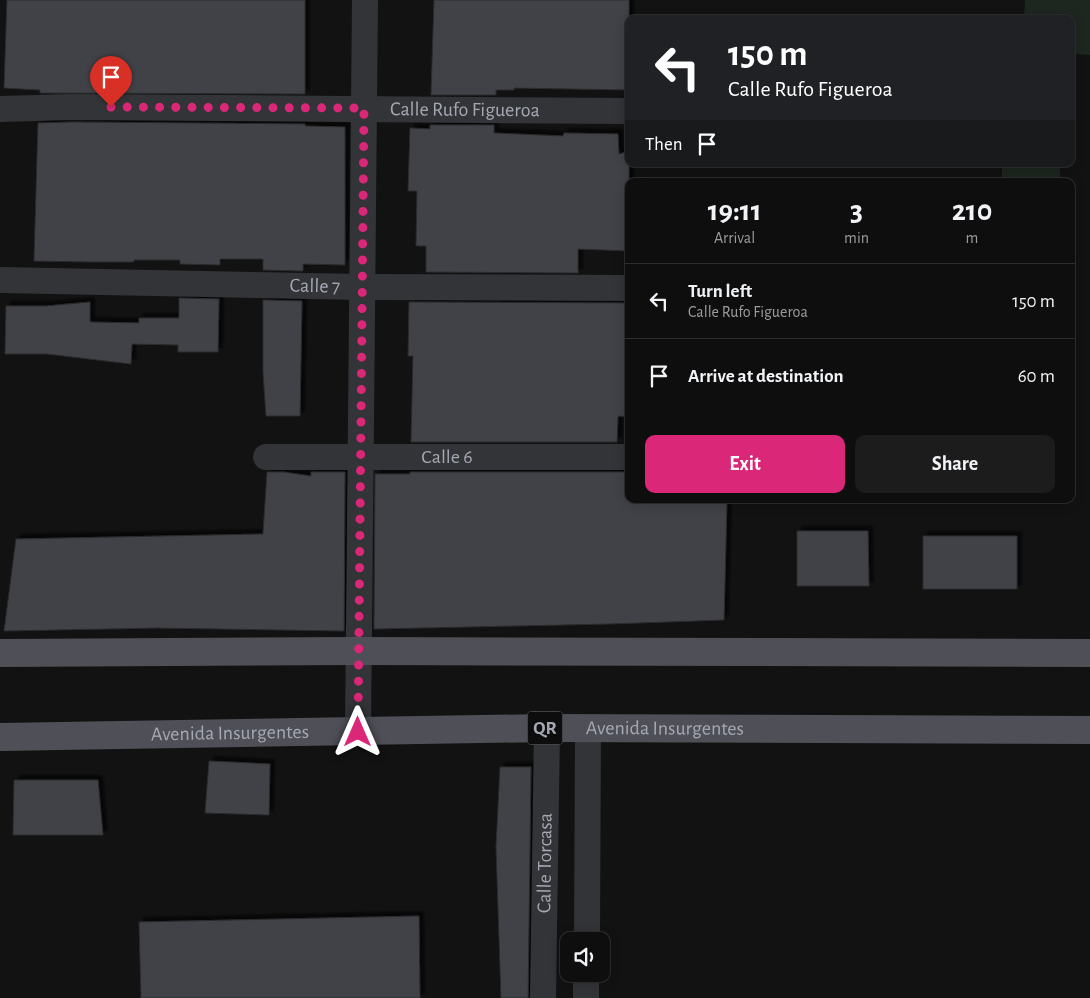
<!DOCTYPE html>
<html lang="en">
<head>
<meta charset="utf-8">
<style>
	body { margin:0; font-family:"Alegreya Sans",sans-serif; background:#1c1c1c; color:#f1f3f6; height:100vh; display:flex; flex-direction:column; font-size:19px; white-space:nowrap }
	* { box-sizing:border-box; margin:0 }
	p { font-size:16px; color:#9b9c9e }
	.icon { flex:none; width:28px; height:28px; fill:none; stroke:currentColor; stroke-width:2; stroke-linecap:round; stroke-linejoin:round }
	.map { position:relative; flex:1; overflow:hidden }
	.drawer { position:absolute; left:625px; top:178px; width:450px; height:325px; display:flex; flex-direction:column; background:#0e0e0e; border-radius:10px; box-shadow:0 2px 12px #0003,0 0 0 1px #2e2e2e }
	.drawer>* { flex:none }
	.guide { position:absolute; left:625px; top:15px; width:450px; height:152px; border-radius:10px; box-shadow:0 2px 12px #0003,0 0 0 1px #2e2e2e; background:#202124; color:#fff; overflow:hidden }
	.tools { position:absolute; left:560px; top:932px; display:grid; gap:10px }
	.tools a { display:grid; place-items:center; width:50px; height:50px; border-radius:10px; background:#0e0e0e; box-shadow:0 2px 12px #0003,0 0 0 1px #2e2e2e; font-size:25px }
	.pin { position:absolute; display:grid; place-items:center; width:42px; height:42px; color:#fff; margin:-51px -21px; border-radius:50% 50% 50% 0; rotate:-45deg; box-shadow:0 0 5px #0007 }
	.pin .icon { rotate:45deg }
	.me { position:absolute; width:55px; margin:-28px; rotate:0deg; stroke-linejoin:round; filter:drop-shadow(0 0 4px #0008) }
	.turn { display:flex; align-items:center; gap:18px; height:105px; padding:0 20px; font-size:22px }
	.turn .icon { width:65px; height:65px; stroke-width:2.5 }
	.turn b { display:block; font-size:35px; line-height:42px }
	.then { display:flex; align-items:center; height:48px; padding:0 20px; background:#0003; gap:10px; font-size:19px }
	.eta { display:flex; justify-content:space-evenly; align-items:center; height:85px; text-align:center }
	.eta b { font-size:30px; font-weight:700; line-height:35px }
	.action { display:flex; gap:10px; margin-top:auto; padding:10px 20px }
	.action a { flex:1; height:58px; border-radius:10px; background:#db2777; color:#fff; font-size:20px; font-weight:700; line-height:58px; text-align:center }
	.action a+a { background:#1c1c1c; color:#f1f3f6 }
	ul { padding:0; list-style:none }
	li { display:flex; align-items:center; gap:15px; height:75px; padding:0 20px; border-top:1px solid #2e2e2e }
	li div { flex:1 }
	li b { display:block; font-size:19px }
	li em { font-style:normal }
	.map>svg:first-child { display:block }
	.green { fill:#1e2620 }
	.building { fill:#414246; stroke:#2c2c2f; filter:url(#shadow) }
	.lines { fill:none; stroke-linecap:round; stroke-linejoin:round }
	.street { stroke:#333438; stroke-width:26 }
	.primary { stroke:#4f5057; stroke-width:28 }
	.route { stroke:#db2777; stroke-width:9; stroke-dasharray:0 16.2 }
	.labels { text-anchor:middle; dominant-baseline:central; stroke-width:4; stroke-linejoin:round; paint-order:stroke }
	.shield { fill:#0d0d0e; stroke:#777a82; stroke-width:1 }
	.shield-label { font-size:19px; font-weight:bold; fill:#a4a8b3 }
	.street-label { font-size:20px; fill:#a4a8b3; stroke:#0d0d0e }
</style>
</head>
<body>
<div class="map">
<svg width="1090" height="998" viewBox="0 0 1090 998">
	<defs>
		<filter id="shadow"><feDropShadow dx="4.5" dy="-4.5" stdDeviation="1" flood-color="#0009"/></filter>
	</defs>
	<rect width="100%" height="100%" fill="#121213"/>
	<path class="green" d="M1025,0H1090V55L1071,54V19H1024Z
		M1002,164H1060V181H1002Z"/>
	<path class="building" d="M7,0H305V94L40,93V90L4,88Z
		M434,0H629V90L514,88V90H496V95H431Z
		M72,122L305,124V126L345,127V265L303,264V271L263,270V259H220V265L180,264V260H134V262H91L34,261L38,123Z
		M430,125H494V133L563,136L564,133L618,134L619,154L629,151V251L578,249V273L426,272V246H416L417,191H408L410,128L430,129Z
		M179,298L219,299L218,352H178V345L132,344L131,364L47,354H5L6,306H46L90,302V322L139,323V318H179Z
		M263,300L302,301L300,416H266L263,372Z
		M409,302L629,303V417L618,416L617,442H411L413,356H408Z
		M267,472H283L311,476V472H345L344,631L157,628L4,631L16,539L263,534Z
		M410,472H629V499H727L724,620L609,624L374,629L375,474H410Z
		M797,531H868L869,586H797Z
		M923,536H1017V589H923Z
		M209,761L270,764L269,815L205,813Z
		M500,767H531L528,998H501L496,847Z
		M14,780H98L103,835H13Z
		M419,916L420,998H141L139,922Z"/>
	<g class="lines">
		<g class="street">
			<path id="s1" d="M0,109L72,107L629,111"/>
			<path id="s2" d="M0,280L362,287L629,288"/>
			<path id="s3" d="M266,457H629"/>
			<path d="M358,732L365,0"/>
			<path d="M587,941L588,729"/>
			<path id="s4" d="M543,998L547,728"/>
			<path d="M586,998V974"/>
		</g>
		<g class="primary">
			<path d="M0,653L359,651L1090,653"/>
			<path id="s5" d="M0,737L547,728L1090,730"/>
		</g>
	</g>
	<g class="lines">
		<path class="route" d="M111,107L364,108L358,732"/>
	</g>
	<g class="labels">
		<rect class="shield" x="527.5" y="711.5" width="35" height="33" rx="4"/>
		<g class="shield-label">
			<text x="545" y="728">QR</text>
		</g>
		<g class="street-label">
			<text stroke="none"><textPath href="#s1" startOffset="465">Calle Rufo Figueroa</textPath></text>
			<text stroke="none"><textPath href="#s2" startOffset="315">Calle 7</textPath></text>
			<text stroke="none"><textPath href="#s3" startOffset="181">Calle 6</textPath></text>
			<text stroke="none"><textPath href="#s5" startOffset="665">Avenida Insurgentes</textPath></text>
			<text stroke="none"><textPath href="#s5" startOffset="230">Avenida Insurgentes</textPath></text>
			<text stroke="none"><textPath href="#s4" startOffset="135">Calle Torcasa</textPath></text>
		</g>
	</g>
</svg>
<div class="tools">
<a><svg class="icon" aria-label="sound" viewBox="0 0 24 24"><path d="M4 9h4l5-4v14l-5-4H4zM17 9q2 3 0 6"/></svg></a>
</div>
<div class="pin" style="left:111px;top:107px;background:#d93025"><svg class="icon" aria-label="arrive" viewBox="0 0 24 24"><path d="M6 21V4h12l-3 4 3 4H6"/></svg></div>
<svg class="me" style="left:358px;top:732px" viewBox="-20 -20 40 40"><path d="M0-17L14 15 0 8-14 15z" fill="#db2777" stroke="#fff" stroke-width="4"/></svg>
<div class="guide">
<div class="turn"><svg class="icon" aria-label="left" viewBox="0 0 24 24"><path d="M17 20v-9H6M10 6l-5 5 5 5"/></svg><div><b>150 m</b>Calle Rufo Figueroa</div></div>
<div class="then">Then<svg class="icon" aria-label="arrive" viewBox="0 0 24 24"><path d="M6 21V4h12l-3 4 3 4H6"/></svg></div>
</div>
<section class="drawer">
<div class="eta">
<div><b>19:11</b><p>Arrival</p></div>
<div><b>3</b><p>min</p></div>
<div><b>210</b><p>m</p></div>
</div>
<ul>
<li><svg class="icon" aria-label="left" viewBox="0 0 24 24"><path d="M17 20v-9H6M10 6l-5 5 5 5"/></svg><div><b>Turn left</b><p>Calle Rufo Figueroa</p></div><em>150 m</em></li>
<li><svg class="icon" aria-label="arrive" viewBox="0 0 24 24"><path d="M6 21V4h12l-3 4 3 4H6"/></svg><div><b>Arrive at destination</b></div><em>60 m</em></li>
</ul>
<div class="action"><a>Exit</a><a>Share</a></div>
</section>
</div>
</body>
</html>
